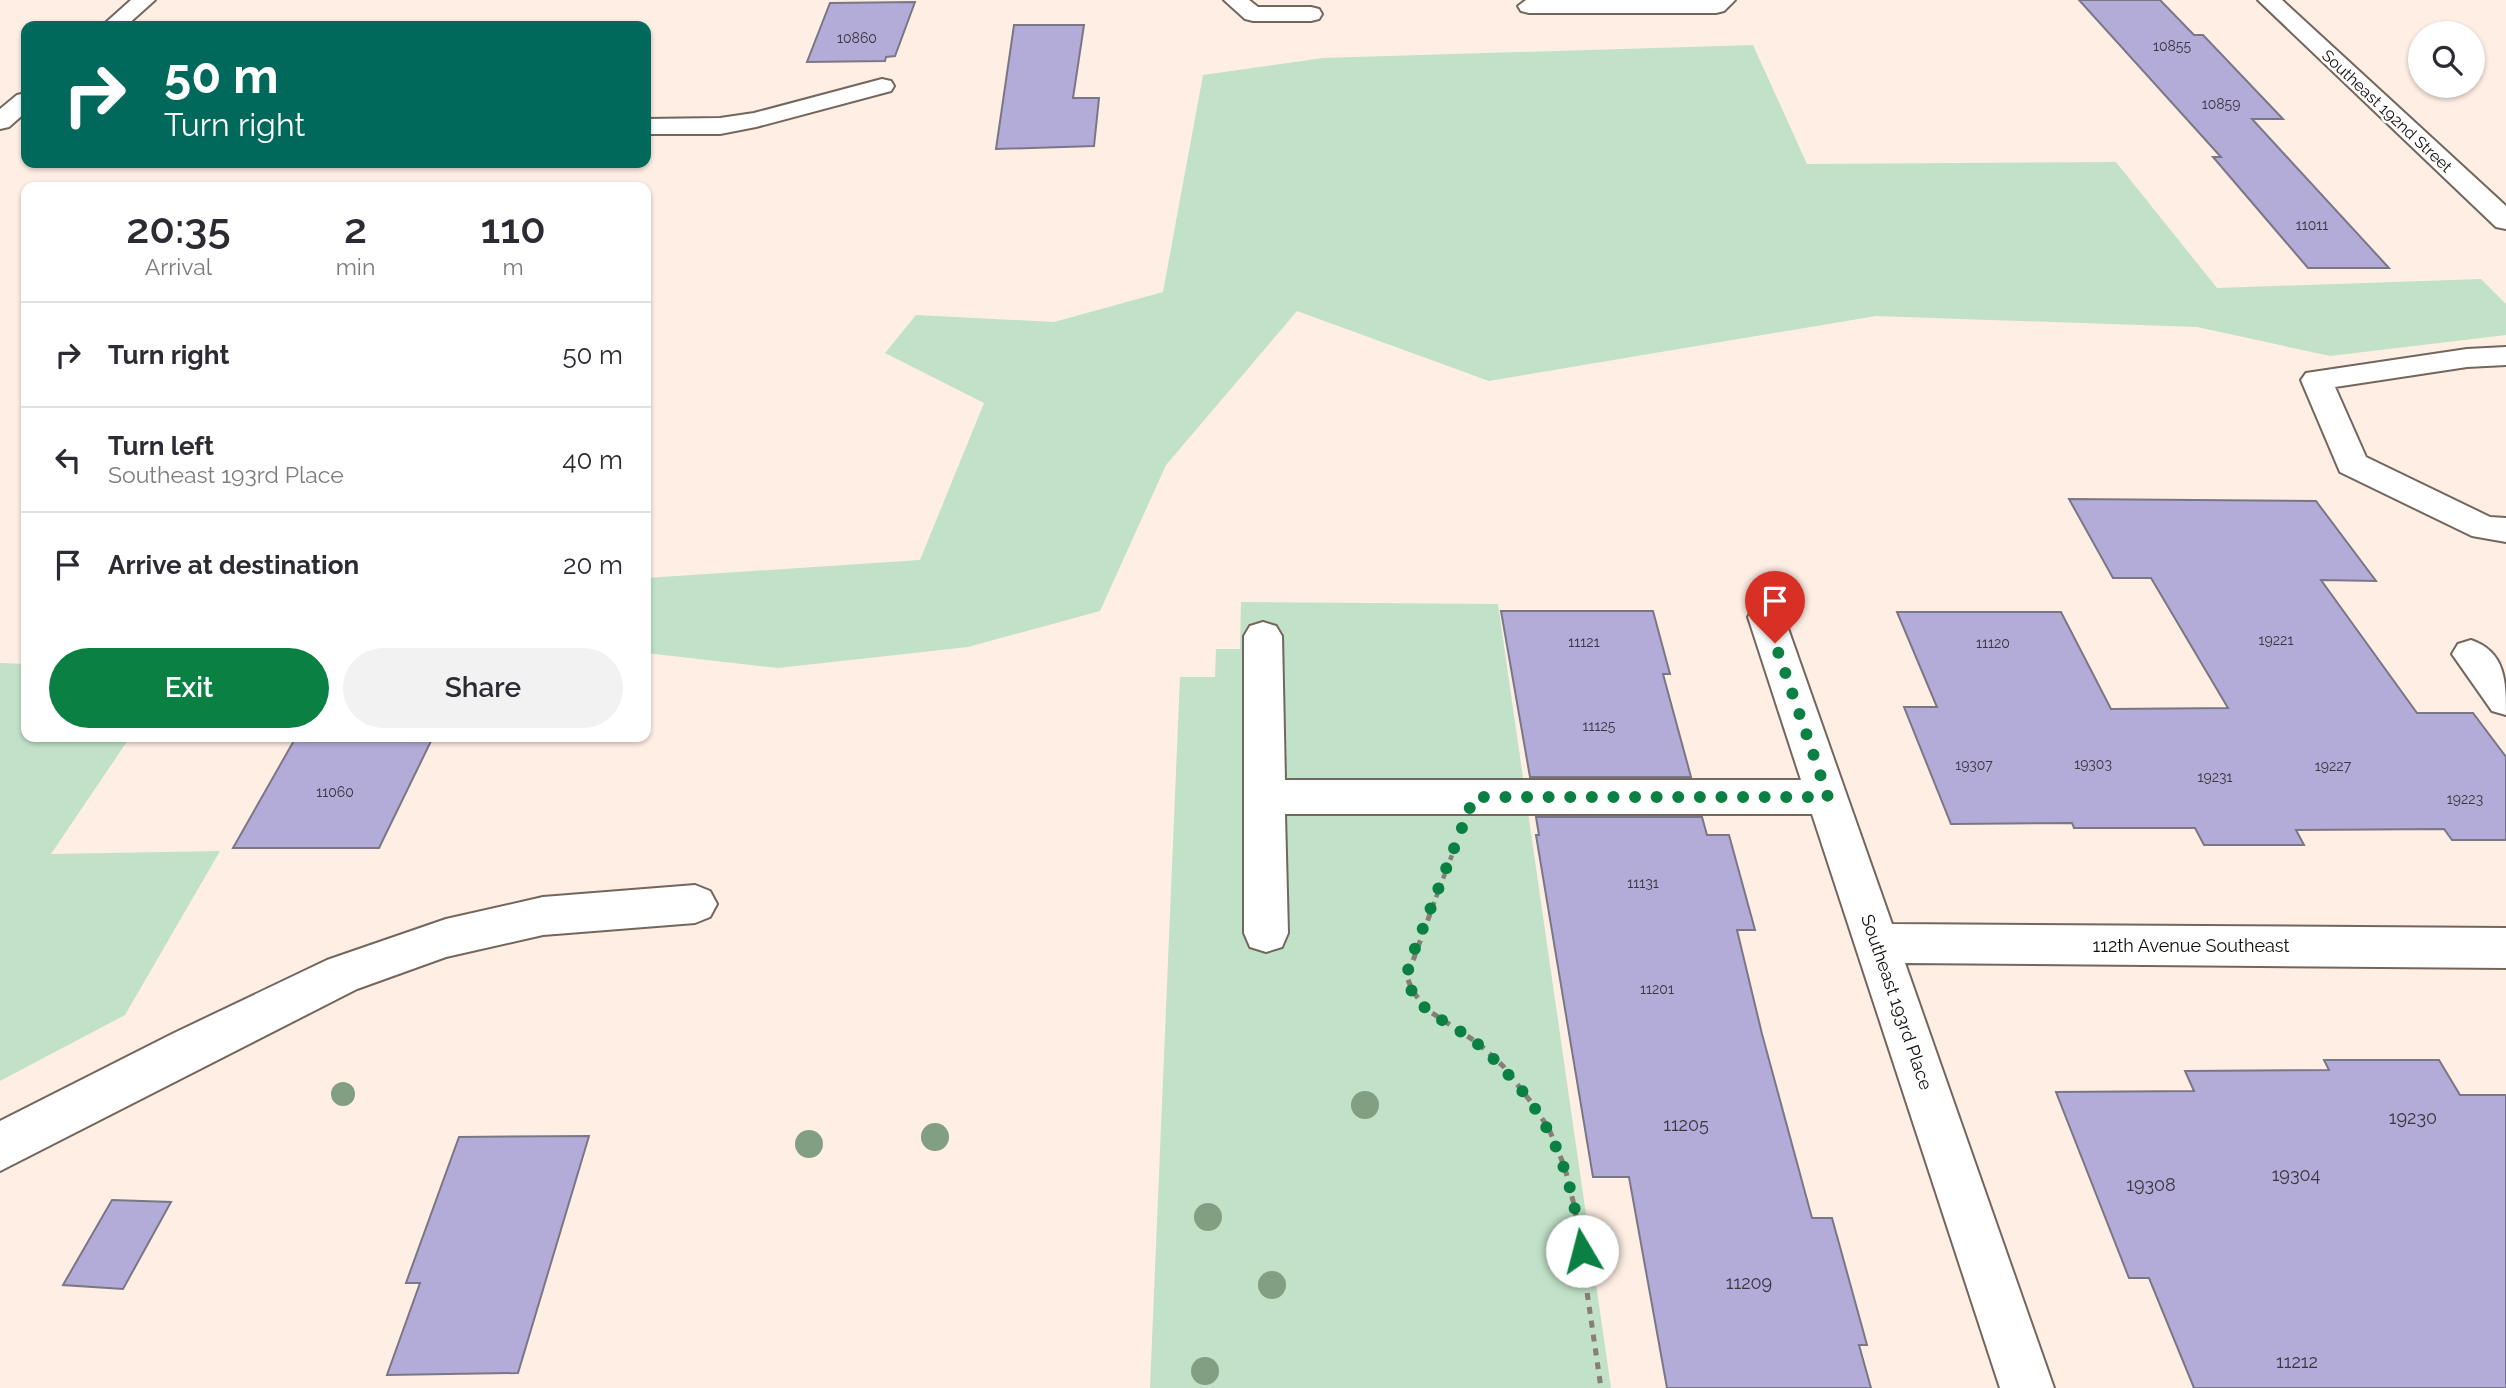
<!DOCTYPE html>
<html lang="en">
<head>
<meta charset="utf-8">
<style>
	body { margin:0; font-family:Raleway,sans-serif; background:#f2f2f3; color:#2b2b33; height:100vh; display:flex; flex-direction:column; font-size:26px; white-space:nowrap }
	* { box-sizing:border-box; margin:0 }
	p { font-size:23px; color:#7c7c81 }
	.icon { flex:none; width:38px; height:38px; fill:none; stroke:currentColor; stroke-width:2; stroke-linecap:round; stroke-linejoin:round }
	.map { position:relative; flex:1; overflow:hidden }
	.sheet { position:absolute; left:21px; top:182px; width:630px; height:560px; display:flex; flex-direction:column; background:#fff; border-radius:14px; box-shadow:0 2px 5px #0004 }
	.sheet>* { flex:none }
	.hud { position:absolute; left:21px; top:21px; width:630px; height:147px; border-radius:14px; box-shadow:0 2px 5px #0004; background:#00695c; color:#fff; overflow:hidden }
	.controls { position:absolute; left:2408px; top:21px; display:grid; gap:14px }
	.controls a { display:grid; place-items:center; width:77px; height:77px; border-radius:50%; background:#fff; box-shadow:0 2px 5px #0004; font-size:35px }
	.pin { position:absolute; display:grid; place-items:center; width:60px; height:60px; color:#fff; margin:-72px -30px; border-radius:50% 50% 50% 0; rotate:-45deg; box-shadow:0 0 7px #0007 }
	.pin .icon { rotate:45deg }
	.me { position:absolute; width:77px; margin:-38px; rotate:352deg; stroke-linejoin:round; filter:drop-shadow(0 0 5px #0008) }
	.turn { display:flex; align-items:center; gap:24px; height:147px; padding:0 28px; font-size:32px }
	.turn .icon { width:91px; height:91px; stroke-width:2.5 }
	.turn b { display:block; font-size:49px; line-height:60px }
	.eta { display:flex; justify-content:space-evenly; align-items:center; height:119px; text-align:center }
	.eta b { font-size:42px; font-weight:600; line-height:49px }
	.primary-button { display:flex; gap:14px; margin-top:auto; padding:14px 28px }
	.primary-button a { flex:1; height:80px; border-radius:42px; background:#0b8043; color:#fff; font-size:28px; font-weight:600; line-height:80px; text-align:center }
	.primary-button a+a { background:#f2f2f3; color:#2b2b33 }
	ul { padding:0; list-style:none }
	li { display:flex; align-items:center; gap:21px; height:105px; padding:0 28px; border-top:2px solid #e1e1e2 }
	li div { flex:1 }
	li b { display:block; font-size:26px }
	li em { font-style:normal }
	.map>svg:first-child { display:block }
	.green { fill:#c1e1c8 }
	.building { fill:#b4acd8; stroke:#797785; stroke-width:2 }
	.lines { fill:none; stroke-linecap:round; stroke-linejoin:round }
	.minor-casing { stroke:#73665d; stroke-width:4 }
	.path-far1 { stroke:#887d77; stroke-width:4.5; stroke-dasharray:5 5; stroke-linecap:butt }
	.path { stroke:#887d77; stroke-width:5; stroke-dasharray:7 7; stroke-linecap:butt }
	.minor { fill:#fff; fill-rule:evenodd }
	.tree { fill:#829e83 }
	.route { stroke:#0b8043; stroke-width:12; stroke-dasharray:0 21.6 }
	.labels { text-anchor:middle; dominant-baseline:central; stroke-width:5; stroke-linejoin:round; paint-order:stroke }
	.number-label { font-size:14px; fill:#3a353e }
	.far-street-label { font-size:16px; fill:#120d0a; stroke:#fff }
	.street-label { font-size:18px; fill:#120d0a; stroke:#fff }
	.near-number-label { font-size:18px; fill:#3a353e }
</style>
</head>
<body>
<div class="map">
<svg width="2506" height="1388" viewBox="0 0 2506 1388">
	<rect width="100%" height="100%" fill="#feeee4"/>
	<path class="green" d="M1753,45L1807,164L2116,162L2217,288L2481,279L2506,304V335L2330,356L2197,327L1876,316L1489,381L1297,311L1166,465L1100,611L968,647L778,668L646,653V578L920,560L984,403L885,353L916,315L1054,322L1163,292L1203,75L1323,58Z
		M1241,602L1498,604L1611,1388H1150L1180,677H1215L1216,649H1240Z
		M0,663L26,664V737H130L51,854L220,851L125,1015L0,1081Z"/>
	<path class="building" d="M2079,0H2160L2194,35H2203L2283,119H2252L2389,268H2308L2213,157H2221Z
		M915,2L895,56L886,57L885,61L807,62L830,3Z
		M1014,25H1084L1073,98H1099L1094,146L996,149Z
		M2069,499L2316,501L2376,581L2321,580L2417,713H2473L2506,757V840H2452L2444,829L2296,830L2304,845H2204L2195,828H2074L2072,823L1951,824L1904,707H1937L1897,612H2061L2111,709L2228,708L2151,578H2113Z
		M1501,611H1653L1670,674H1663L1691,777H1530Z
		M296,737H433L379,848H233Z
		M1536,817H1702L1707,835H1729L1755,930H1737L1762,1034L1812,1218H1832L1867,1345H1859L1871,1388H1667L1629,1177H1593L1536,835H1539Z
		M2324,1060H2439L2460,1095H2506V1388H2194L2149,1278H2129L2056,1092L2194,1091L2185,1071L2329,1070Z
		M589,1136L518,1373L387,1375L420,1283H406L459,1137Z
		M112,1200L171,1202L123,1289L63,1285Z"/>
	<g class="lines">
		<defs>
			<path id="minor" d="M131,0H155L126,26H102Z
				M1224,0H1249L1258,7H1311L1319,9L1322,14L1319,19L1311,21H1253L1245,19Z
				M1526,0H1735L1724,11L1716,13H1529L1521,11L1518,6Z
				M2258,0H2282L2506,206V229L2496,227Z
				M882,79L891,81L894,86L891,91L756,127L720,134H646V119L720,118L754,113Z
				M26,93V112L9,127L0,129V109L17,95Z
				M2506,347V365L2467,367L2335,387L2366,457L2490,517L2506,518V542L2472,536L2340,472L2301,380L2306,373L2467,349Z
				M1766,604L1779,608L1784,617L1892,924L2506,928V968L1905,963L2054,1388H2000L1812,814H1285L1288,933L1282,947L1266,952L1250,947L1244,933V636L1250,626L1263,622L1276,626L1282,636L1285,780H1801L1748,617L1753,608Z
				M2471,640C2506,652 2506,682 2506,715L2492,711L2452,654L2458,644Z
				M695,885L710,891L717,904L710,917L695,923L543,935L446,957L357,989L0,1171V1121L172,1034L327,960L446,919L543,897Z"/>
		</defs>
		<use href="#minor" class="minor-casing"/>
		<path class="path-far1" d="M1429,916L1455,847"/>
		<path class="path" d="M1430,914L1407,977L1412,990L1426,1009L1478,1043L1503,1066L1531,1102L1549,1129L1565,1168L1575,1209L1601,1388"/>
		<use href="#minor" class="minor"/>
	</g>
	<g class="tree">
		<circle cx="343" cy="1094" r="12"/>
		<circle cx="1365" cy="1105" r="14"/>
		<circle cx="935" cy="1137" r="14"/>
		<circle cx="809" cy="1144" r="14"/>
		<circle cx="1208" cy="1217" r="14"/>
		<circle cx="1272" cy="1285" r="14"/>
		<circle cx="1205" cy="1371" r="14"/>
	</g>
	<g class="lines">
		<path class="route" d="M1582,1251C1569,1160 1549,1110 1480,1046C1454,1021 1400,1010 1409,964L1474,797H1828L1775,643"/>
	</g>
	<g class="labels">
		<g class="number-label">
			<text x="857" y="38">10860</text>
			<text x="2172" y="46">10855</text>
			<text x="2221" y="104">10859</text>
			<text x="2312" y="225">11011</text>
			<text x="2276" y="640">19221</text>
			<text x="1584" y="642">11121</text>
			<text x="1993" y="643">11120</text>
			<text x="1599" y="726">11125</text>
			<text x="2093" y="764">19303</text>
			<text x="1974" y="765">19307</text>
			<text x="2333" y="766">19227</text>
			<text x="2215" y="777">19231</text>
			<text x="335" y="792">11060</text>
			<text x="2465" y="799">19223</text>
			<text x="1643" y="883">11131</text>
			<text x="1657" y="989">11201</text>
		</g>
		<g class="far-street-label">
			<text transform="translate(2387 111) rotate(43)">Southeast 192nd Street</text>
		</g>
		<g class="street-label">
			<text x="2191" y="945">112th Avenue Southeast</text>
			<text transform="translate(1897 1002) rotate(71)">Southeast 193rd Place</text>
		</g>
		<g class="near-number-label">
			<text x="2413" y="1117">19230</text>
			<text x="1686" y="1124">11205</text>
			<text x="2296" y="1174">19304</text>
			<text x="2151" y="1184">19308</text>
			<text x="1749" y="1282">11209</text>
			<text x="2297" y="1361">11212</text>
		</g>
	</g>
</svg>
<div class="controls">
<a><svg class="icon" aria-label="search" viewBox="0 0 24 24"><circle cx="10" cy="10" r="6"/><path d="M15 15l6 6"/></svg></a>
</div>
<div class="pin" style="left:1775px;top:643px;background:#d93025"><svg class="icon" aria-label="arrive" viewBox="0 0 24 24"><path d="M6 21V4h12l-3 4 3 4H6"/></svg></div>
<svg class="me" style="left:1582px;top:1251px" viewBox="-20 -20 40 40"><circle r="19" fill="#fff"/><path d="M0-13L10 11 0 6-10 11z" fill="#0b8043"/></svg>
<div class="hud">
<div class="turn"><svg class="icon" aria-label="right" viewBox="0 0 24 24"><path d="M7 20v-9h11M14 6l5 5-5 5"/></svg><div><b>50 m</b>Turn right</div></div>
</div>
<section class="sheet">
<div class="eta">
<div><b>20:35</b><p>Arrival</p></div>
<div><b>2</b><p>min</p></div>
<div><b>110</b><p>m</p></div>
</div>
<ul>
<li><svg class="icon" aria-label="right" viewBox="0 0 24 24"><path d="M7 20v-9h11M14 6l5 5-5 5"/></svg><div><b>Turn right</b></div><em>50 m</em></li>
<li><svg class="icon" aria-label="left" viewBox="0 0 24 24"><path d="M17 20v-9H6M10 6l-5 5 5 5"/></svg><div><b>Turn left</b><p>Southeast 193rd Place</p></div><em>40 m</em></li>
<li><svg class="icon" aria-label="arrive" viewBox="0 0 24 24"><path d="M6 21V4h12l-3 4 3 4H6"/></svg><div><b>Arrive at destination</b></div><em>20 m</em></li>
</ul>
<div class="primary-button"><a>Exit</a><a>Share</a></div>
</section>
</div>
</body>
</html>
